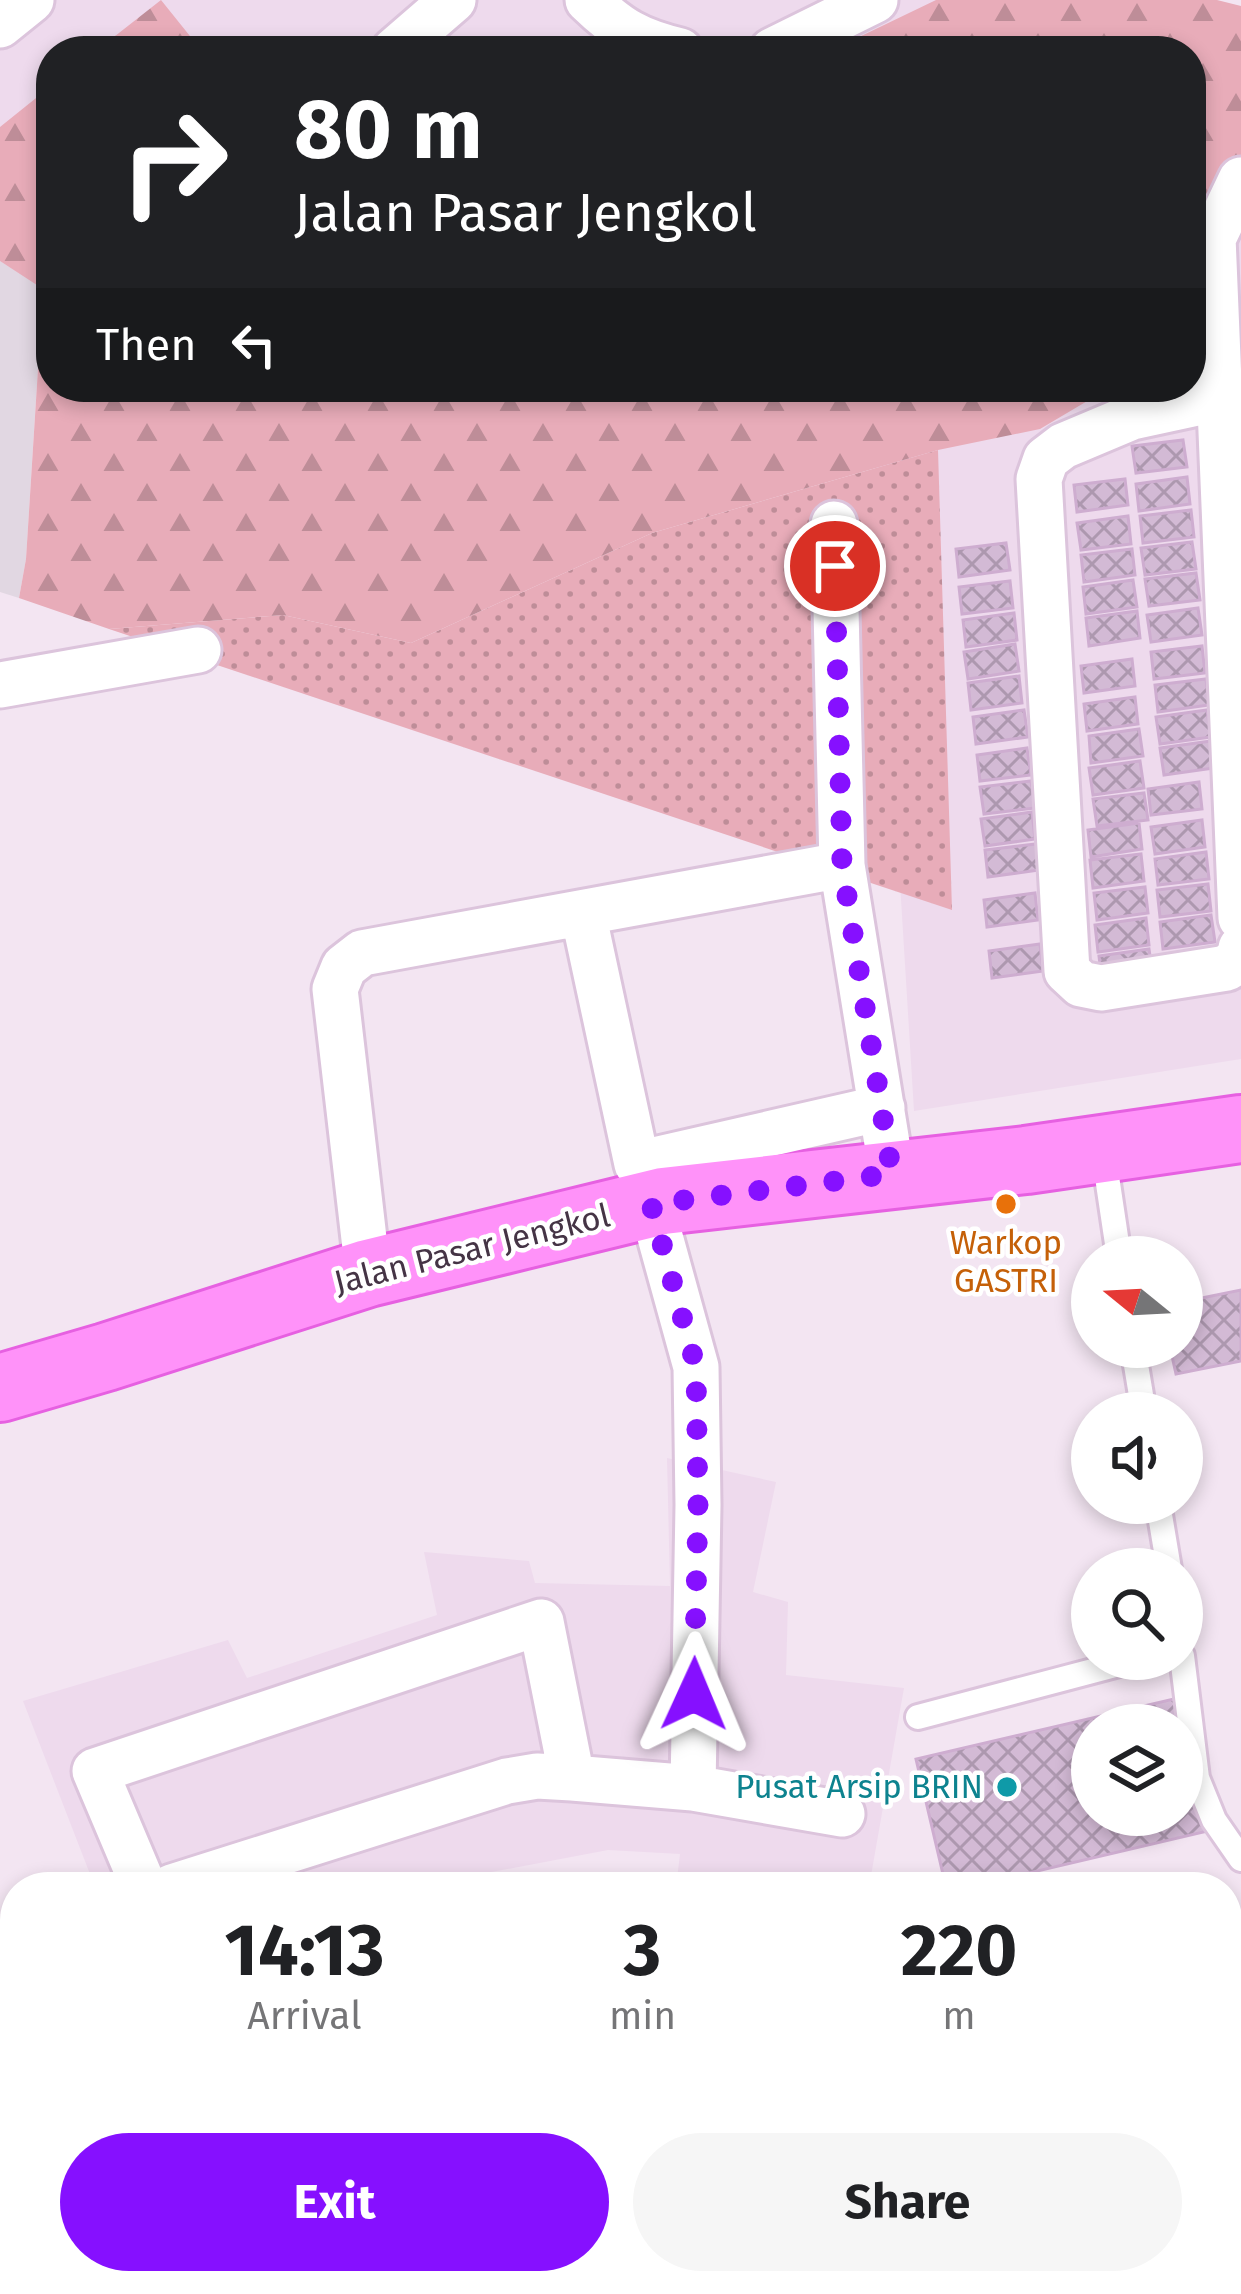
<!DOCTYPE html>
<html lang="en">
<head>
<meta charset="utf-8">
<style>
	body { margin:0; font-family:"Fira Sans",sans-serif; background:#f6f6f6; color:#202124; height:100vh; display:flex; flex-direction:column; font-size:45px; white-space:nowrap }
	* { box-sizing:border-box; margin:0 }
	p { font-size:39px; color:#757577 }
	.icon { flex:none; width:66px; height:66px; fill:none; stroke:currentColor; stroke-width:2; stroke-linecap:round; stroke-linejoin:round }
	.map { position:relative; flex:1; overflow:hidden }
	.details { position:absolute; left:0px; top:1872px; width:1242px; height:423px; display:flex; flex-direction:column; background:#fff; border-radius:48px 48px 0 0; box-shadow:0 6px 18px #0003 }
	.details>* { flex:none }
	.guide { position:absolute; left:36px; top:36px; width:1170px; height:366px; border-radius:48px; box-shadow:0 6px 18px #0003; background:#202124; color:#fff; overflow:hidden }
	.needle { width:78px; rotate:288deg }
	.controls { position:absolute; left:1071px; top:1236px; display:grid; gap:24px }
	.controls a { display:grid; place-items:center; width:132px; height:132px; border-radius:50%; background:#fff; box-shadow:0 6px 18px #0003; font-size:60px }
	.pin { position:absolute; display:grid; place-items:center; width:102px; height:102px; color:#fff; margin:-51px; border:6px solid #fff; border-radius:50%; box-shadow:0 3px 12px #0007 }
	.me { position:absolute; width:132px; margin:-66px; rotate:1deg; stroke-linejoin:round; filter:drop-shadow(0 0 9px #0008) }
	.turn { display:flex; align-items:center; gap:42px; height:252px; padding:0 60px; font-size:54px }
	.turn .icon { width:156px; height:156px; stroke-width:2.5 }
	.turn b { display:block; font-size:84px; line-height:102px }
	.then { display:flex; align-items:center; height:114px; padding:0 60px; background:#0003; gap:24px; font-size:45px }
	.eta { display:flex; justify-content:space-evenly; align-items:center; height:204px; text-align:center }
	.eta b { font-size:72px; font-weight:700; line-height:84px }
	.action { display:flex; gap:24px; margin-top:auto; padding:24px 60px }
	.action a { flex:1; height:138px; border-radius:72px; background:#8610ff; color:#fff; font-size:48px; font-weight:700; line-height:138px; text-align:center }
	.action a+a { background:#f6f6f6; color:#202124 }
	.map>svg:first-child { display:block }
	.residential { fill:#eedaed }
	.industrial { fill:#e1d7e2 }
	.grass { fill:url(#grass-dots) }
	.forest { fill:url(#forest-firs) }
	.building { fill:url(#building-cross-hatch); stroke:#ceadd0; stroke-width:3; fill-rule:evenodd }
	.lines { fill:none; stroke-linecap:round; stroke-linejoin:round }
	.lane-casing { stroke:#dcc4dc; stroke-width:30 }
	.street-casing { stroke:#dcc4dc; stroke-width:51 }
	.primary-casing { stroke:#e660e1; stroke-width:72 }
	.lane { stroke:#fff; stroke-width:24 }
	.street { stroke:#fff; stroke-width:45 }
	.primary { stroke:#ff92f9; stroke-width:66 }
	.route { stroke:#8610ff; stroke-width:21; stroke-dasharray:0 37.8 }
	.food-dot { fill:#e8710a; stroke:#fff; stroke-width:4.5 }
	.culture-dot { fill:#0f9aa8; stroke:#fff; stroke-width:4.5 }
	.labels { text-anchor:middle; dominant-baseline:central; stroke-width:9; stroke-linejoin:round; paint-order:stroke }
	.food-label { font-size:33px; fill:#c56008; stroke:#fff }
	.street-label { font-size:33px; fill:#453445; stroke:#fff }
	.culture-label { font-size:33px; fill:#0d838f; stroke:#fff; text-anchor:end }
</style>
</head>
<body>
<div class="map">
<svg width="1241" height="2294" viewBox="0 0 1241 2294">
	<defs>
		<pattern id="grass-dots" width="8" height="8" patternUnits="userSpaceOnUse" patternTransform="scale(3)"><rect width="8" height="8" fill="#e8acb9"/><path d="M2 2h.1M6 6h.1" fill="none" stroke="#be8d98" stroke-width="1.8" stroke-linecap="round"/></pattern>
		<pattern id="forest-firs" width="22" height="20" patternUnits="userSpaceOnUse" patternTransform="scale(3)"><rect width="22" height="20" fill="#e8acb9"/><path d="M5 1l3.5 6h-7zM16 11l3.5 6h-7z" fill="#be8d98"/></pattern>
		<pattern id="building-cross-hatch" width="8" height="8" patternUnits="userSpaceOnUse" patternTransform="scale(3)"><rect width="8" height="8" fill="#d3bad5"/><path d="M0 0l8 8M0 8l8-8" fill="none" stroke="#ad98af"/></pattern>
	</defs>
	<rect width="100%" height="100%" fill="#f3e5f2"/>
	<path class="residential" d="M0,0H977L878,51H51V305L22,302L0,289Z
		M1241,78V1059L914,1111L874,459L981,387H1191V141Z
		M667,1458L776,1482L753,1592L788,1602L786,1675L904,1688L869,1887H676L680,1854L608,1850L412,1887H95L23,1701L228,1640L247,1678L437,1615L424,1552L529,1561L535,1583L670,1586Z"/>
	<path class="industrial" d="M0,261L43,288L26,559L19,598L0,592Z"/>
	<path class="grass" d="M938,450L952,910L109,629L283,615L411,643L652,533Z"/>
	<path class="forest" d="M161,0L202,51H96Z
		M936,0H1217L1241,6V177L1191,273V51H830Z
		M51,86V387H1111L1040,429L938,450L652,533L411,643L283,615L109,629L19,598L26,559L43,289L0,261V127Z"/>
	<path class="building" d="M1183,440L1187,467L1136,473L1132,446Z
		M1187,477L1190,504L1139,511L1136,484Z
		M1125,479L1128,505L1077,512L1074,485Z
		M1191,510L1194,537L1143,543L1140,516Z
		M1128,516L1131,544L1081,550L1077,523Z
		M1192,542L1196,569L1145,575L1141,548Z
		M1006,543L1010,570L959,577L956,549Z
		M1132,549L1135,575L1084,582L1081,555Z
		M1196,573L1200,600L1149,606L1145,579Z
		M1133,580L1137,607L1086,614L1083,587Z
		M1010,581L1013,608L962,614L959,587Z
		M1198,608L1202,635L1151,642L1147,615Z
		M1137,611L1140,638L1089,646L1086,618Z
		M1014,613L1017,640L966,647L963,620Z
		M1015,644L1019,671L968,679L964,652Z
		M1202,646L1205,673L1154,679L1151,652Z
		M1132,659L1135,686L1084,693L1081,666Z
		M1019,676L1022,703L971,710L968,683Z
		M1206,679L1209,705L1158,712L1155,685Z
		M1135,697L1138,724L1087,731L1084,704Z
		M1024,710L1028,737L976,744L973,717Z
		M1207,710L1211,737L1160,744L1156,717Z
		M1139,729L1143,756L1091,763L1089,736Z
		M1211,741L1214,768L1164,775L1160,748Z
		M1027,748L1031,775L980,781L977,755Z
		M1140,761L1144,788L1093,795L1089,768Z
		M1031,781L1035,808L984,814L980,787Z
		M1199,782L1202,809L1151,815L1148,789Z
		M1144,793L1148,820L1097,826L1093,799Z
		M1032,812L1035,839L985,846L981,819Z
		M1202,820L1205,847L1155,854L1151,827Z
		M1139,823L1142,849L1091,857L1088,830Z
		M1036,844L1039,870L988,877L985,850Z
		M1206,852L1209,879L1158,885L1155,859Z
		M1141,854L1144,881L1093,888L1090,860Z
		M1208,884L1211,911L1160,917L1157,890Z
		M1145,887L1148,913L1097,920L1094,893Z
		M1035,893L1038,920L987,927L984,900Z
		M1211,915L1215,942L1163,949L1160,922Z
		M1146,918L1149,945L1098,952L1095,925Z
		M1040,944L1043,971L992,978L989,951Z
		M1149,949L1153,976L1102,983L1099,956Z
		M1241,1290V1361L1176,1374L1170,1347H1182V1302Z
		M1178,1698L1208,1831L969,1887H946L916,1759ZM1092,1725H1182V1815H1092Z"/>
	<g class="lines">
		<defs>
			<path id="lane" d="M1103,1150L1119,1257
				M1133,1347L1144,1413
				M1158,1503L1169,1569
				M1182,1656L1197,1778L1214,1820L1241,1859
				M918,1717L1138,1659"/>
			<path id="street" d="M588,0C619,30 638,41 680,51
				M0,25L31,0
				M394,51L453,0
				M772,51L875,0
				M1213,237L1241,918
				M1201,264L1241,180
				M1145,387L1132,417L1063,446L1046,459L1039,479L1067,971L1081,984L1101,988L1227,968L1240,957L1241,948
				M1132,417L1220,398
				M834,524L842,865L892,1174
				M0,685L198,650
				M583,913L637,1164L882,1108
				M651,1204L696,1367L698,1505L693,1788
				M368,1273L335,989L344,967L362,953L842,865
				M144,1887L95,1771L541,1622L572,1778
				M172,1887L507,1781L537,1776L572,1778L693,1788L842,1814
				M404,2294L407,2280"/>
			<path id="primary" d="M0,1388L106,1357L368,1273L663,1201L1026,1160L1241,1129"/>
		</defs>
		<use href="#lane" class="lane-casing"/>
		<use href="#street" class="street-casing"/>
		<use href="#primary" class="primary-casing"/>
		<use href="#lane" class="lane"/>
		<use href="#street" class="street"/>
		<use href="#primary" class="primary"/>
	</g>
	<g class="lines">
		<path class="route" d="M694,1694L698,1505L696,1367L651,1204L892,1174L842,865L835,566"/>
	</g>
	<circle class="food-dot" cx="1006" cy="1204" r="12"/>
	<circle class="culture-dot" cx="1007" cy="1787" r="12"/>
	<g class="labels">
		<g class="food-label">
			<text x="1006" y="1243">Warkop<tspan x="1006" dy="38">GASTRI</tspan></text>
		</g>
		<g class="street-label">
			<text transform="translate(472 1249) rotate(-14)">Jalan Pasar Jengkol</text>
		</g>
		<g class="culture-label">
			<text x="983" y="1787">Pusat Arsip BRIN</text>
		</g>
	</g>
</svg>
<div class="controls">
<a><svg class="needle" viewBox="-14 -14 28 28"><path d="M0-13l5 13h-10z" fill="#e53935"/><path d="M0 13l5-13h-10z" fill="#757577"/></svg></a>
<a><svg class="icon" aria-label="sound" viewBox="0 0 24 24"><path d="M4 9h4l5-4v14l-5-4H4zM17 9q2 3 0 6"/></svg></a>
<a><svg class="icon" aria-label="search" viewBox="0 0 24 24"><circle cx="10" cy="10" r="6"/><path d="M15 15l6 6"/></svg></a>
<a><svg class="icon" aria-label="layers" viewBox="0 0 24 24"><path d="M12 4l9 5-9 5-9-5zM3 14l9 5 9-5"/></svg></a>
</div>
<div class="pin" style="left:835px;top:566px;background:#d93025"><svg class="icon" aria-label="arrive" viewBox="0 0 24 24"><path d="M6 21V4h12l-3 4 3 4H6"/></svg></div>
<svg class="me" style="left:694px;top:1694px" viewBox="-20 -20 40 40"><path d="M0-17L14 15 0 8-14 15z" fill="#8610ff" stroke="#fff" stroke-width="4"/></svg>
<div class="guide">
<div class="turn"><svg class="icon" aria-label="right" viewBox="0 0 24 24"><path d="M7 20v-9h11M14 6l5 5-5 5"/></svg><div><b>80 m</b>Jalan Pasar Jengkol</div></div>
<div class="then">Then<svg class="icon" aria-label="left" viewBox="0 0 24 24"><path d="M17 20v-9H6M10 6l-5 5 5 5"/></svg></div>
</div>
<section class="details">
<div class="eta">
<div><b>14:13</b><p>Arrival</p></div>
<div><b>3</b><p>min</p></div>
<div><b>220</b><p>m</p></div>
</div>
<div class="action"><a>Exit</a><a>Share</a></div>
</section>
</div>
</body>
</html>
